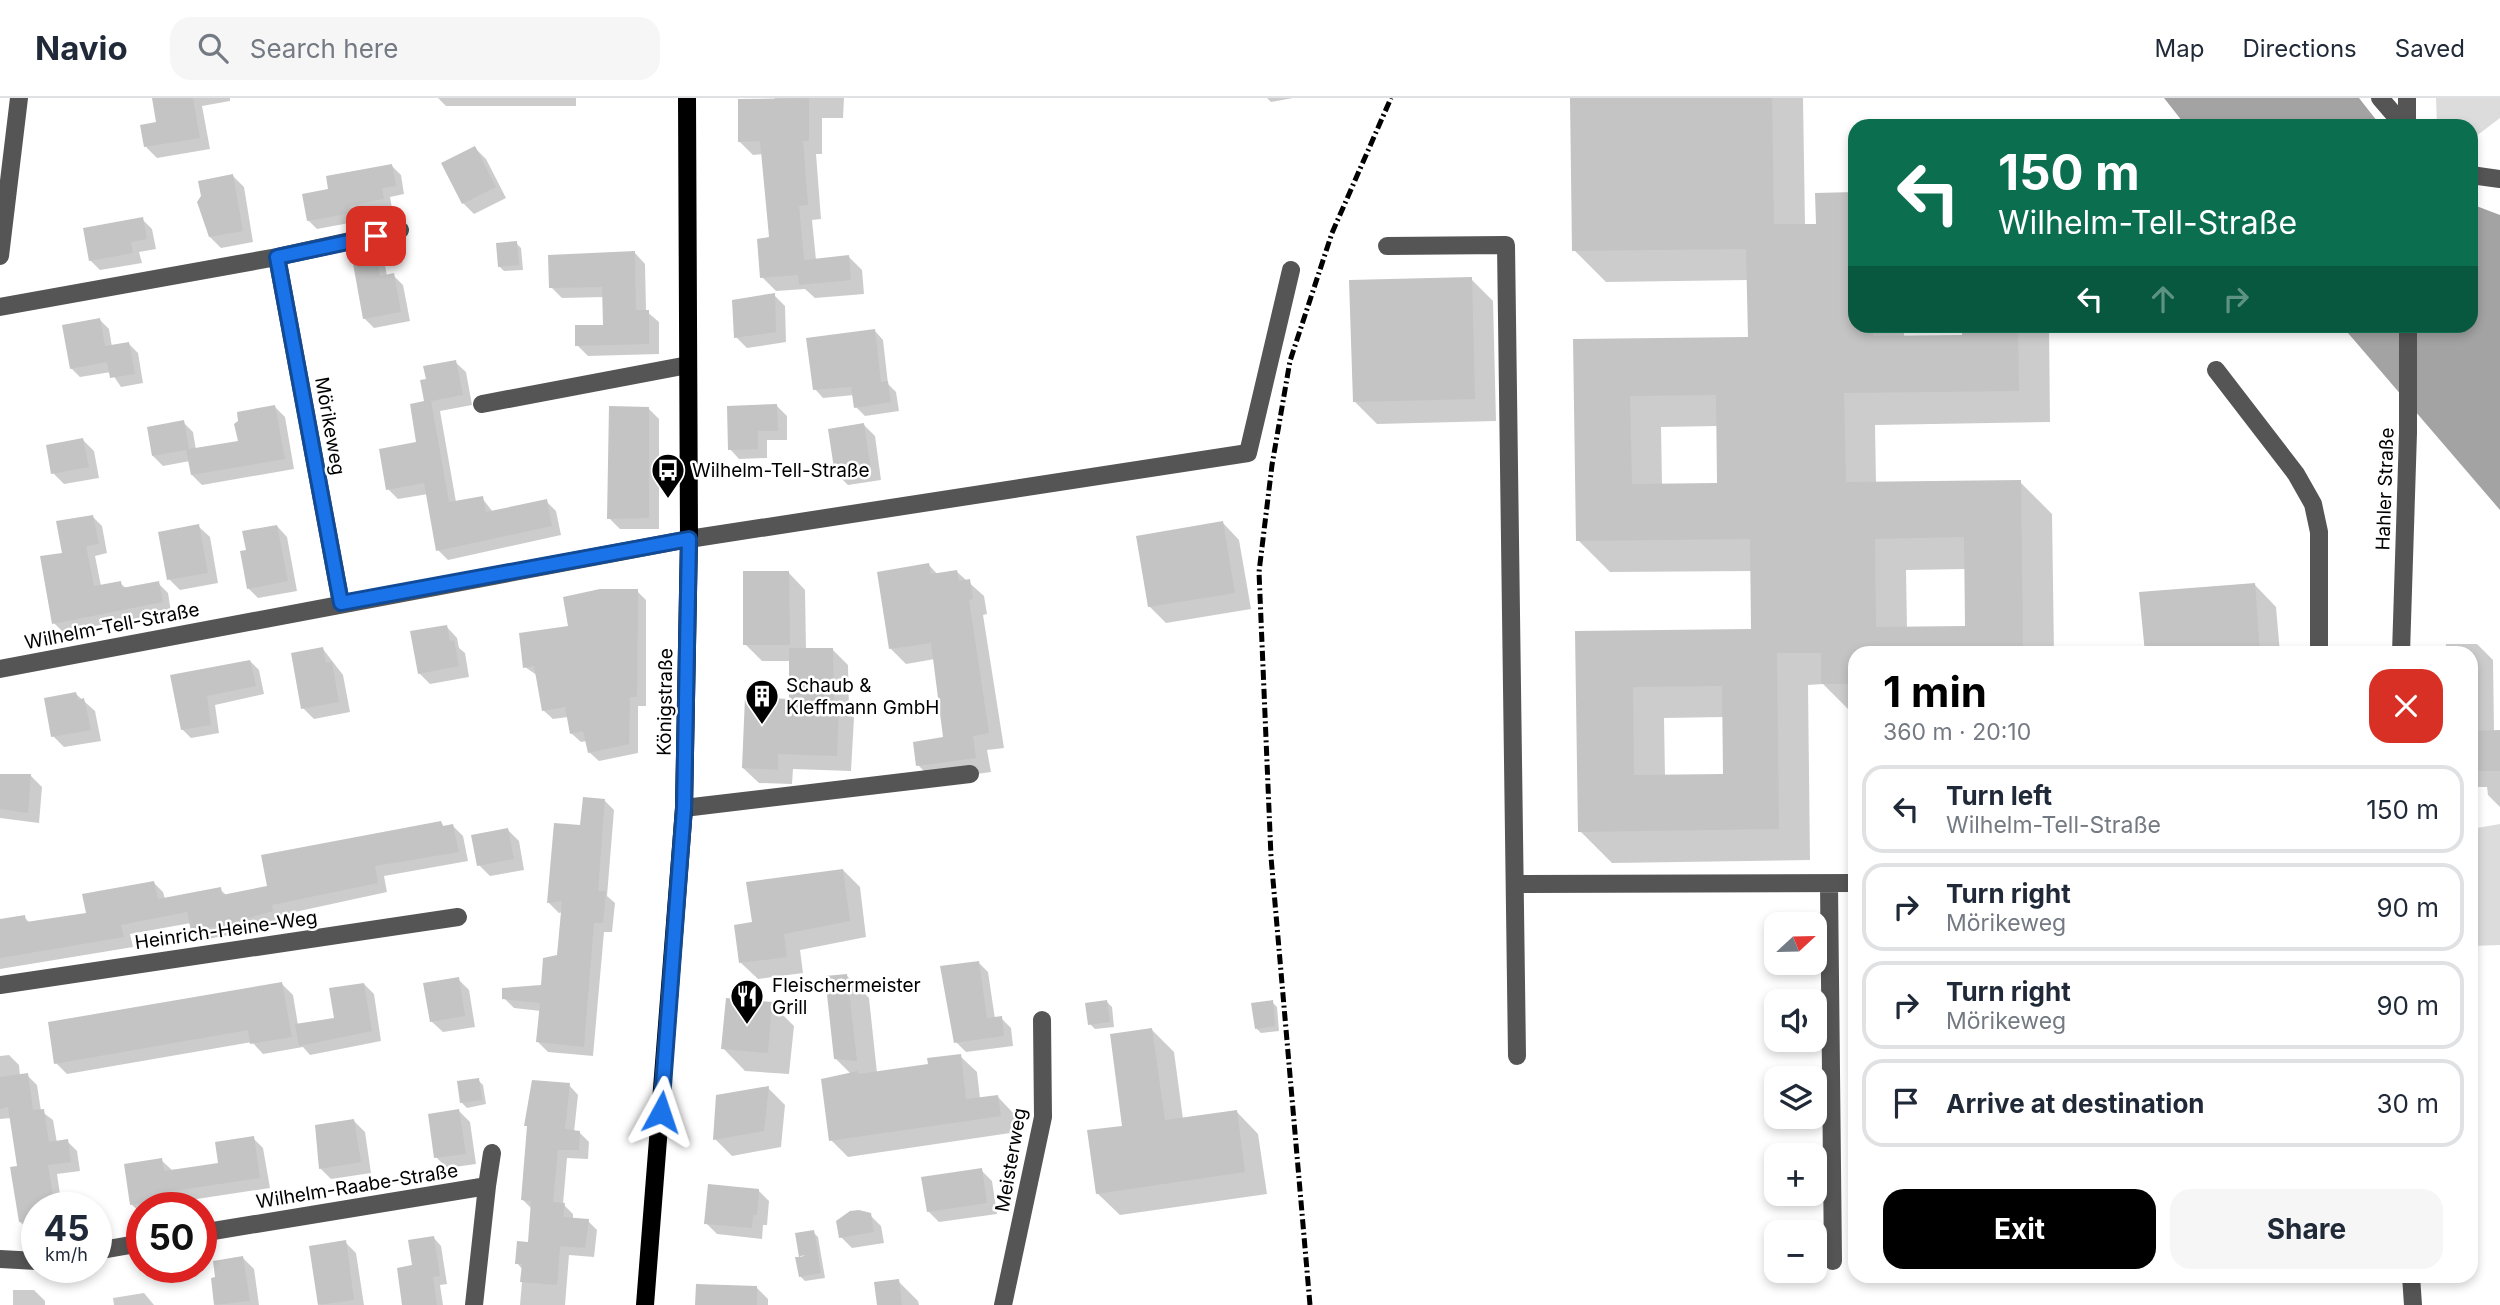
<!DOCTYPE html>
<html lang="en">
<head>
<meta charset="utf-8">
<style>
	body { margin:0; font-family:Inter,sans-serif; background:#f6f6f7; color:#1f2937; height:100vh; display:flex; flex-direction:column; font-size:26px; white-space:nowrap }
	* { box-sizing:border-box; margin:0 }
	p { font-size:23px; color:#747a83 }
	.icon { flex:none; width:38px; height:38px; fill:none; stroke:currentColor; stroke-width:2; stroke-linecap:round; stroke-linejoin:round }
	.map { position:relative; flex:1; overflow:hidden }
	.details { position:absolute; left:1848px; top:548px; width:630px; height:637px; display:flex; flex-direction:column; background:#fff; border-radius:21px; box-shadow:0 4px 10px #0003 }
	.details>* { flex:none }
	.banner { position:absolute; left:1848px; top:21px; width:630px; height:214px; border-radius:21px; box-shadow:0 4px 10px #0003; background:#0b6e4f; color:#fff; overflow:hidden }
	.needle { width:46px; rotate:68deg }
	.buttons { position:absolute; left:1764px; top:814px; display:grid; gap:14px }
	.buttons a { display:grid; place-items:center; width:63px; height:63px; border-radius:14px; background:#fff; box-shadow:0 4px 10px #0003; font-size:35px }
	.speed { position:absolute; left:21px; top:1094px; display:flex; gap:14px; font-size:35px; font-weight:700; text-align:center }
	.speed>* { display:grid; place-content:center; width:91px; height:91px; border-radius:50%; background:#fff; box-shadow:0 4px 10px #0003; line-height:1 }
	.speed small { font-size:18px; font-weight:400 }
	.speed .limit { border:10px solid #d22; background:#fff; color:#111 }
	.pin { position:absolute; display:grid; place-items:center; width:60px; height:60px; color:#fff; margin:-30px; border-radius:14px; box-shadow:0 4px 10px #0006 }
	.me { position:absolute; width:77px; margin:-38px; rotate:5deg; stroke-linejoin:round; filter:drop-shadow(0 0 5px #0008) }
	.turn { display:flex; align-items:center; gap:24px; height:147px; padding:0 35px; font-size:32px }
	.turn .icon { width:91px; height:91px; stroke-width:2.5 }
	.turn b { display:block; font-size:49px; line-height:60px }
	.lanes { display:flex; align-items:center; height:66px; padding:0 35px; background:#0003; justify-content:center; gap:35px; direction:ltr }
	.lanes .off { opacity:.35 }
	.round { display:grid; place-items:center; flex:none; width:74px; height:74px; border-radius:21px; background:#f6f6f7 }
	.headline { display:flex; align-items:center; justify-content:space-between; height:119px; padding:0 35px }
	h1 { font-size:42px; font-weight:700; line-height:52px; color:#000 }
	.primary-button { display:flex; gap:14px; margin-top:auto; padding:14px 35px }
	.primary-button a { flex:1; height:80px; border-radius:21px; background:#000; color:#fff; font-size:28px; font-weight:700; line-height:80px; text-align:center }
	.primary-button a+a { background:#f6f6f7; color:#1f2937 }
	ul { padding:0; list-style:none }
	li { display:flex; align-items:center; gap:21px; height:88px; margin:0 14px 10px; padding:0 21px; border:4px solid #e0e1e3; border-radius:21px }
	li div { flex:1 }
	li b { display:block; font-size:26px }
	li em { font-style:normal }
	header { display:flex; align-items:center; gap:42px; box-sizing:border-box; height:98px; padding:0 35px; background:#fff; border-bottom:2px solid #e0e1e3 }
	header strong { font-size:33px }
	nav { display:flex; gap:38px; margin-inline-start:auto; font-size:24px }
	.search { width:490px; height:63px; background:#f6f6f7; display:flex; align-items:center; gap:18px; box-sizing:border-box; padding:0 24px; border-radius:21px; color:#747a83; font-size:26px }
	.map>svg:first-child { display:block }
	.green { fill:#dcdcdc }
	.water { fill:#a3a3a3 }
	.shadow { fill:#0003; fill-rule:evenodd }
	.building { fill:#c4c4c4; fill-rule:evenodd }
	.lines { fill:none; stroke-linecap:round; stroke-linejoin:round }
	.minor { stroke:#555; stroke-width:18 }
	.major { stroke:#000; stroke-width:18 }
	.rail { stroke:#000; stroke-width:5; stroke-dasharray:10 3.5 2 3.5; stroke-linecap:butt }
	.route-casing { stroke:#114b97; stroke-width:18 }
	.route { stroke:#1a73e8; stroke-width:12 }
	.labels { text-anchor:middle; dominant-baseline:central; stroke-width:5; stroke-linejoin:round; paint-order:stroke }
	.street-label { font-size:19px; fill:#000; stroke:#fff }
	.poi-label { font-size:19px; fill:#000; stroke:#fff; text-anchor:start }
</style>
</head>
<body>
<header>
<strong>Navio</strong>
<div class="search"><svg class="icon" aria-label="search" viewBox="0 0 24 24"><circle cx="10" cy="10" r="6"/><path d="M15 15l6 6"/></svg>Search here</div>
<nav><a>Map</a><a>Directions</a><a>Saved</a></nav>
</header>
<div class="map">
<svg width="2500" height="1207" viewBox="0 0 2500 1207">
	<rect width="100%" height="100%" fill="#fff"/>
	<path class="green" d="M2436,0H2500V20L2471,42V28H2437Z
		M2500,726V847L2471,848V731Z"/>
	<path class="water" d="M2164,0H2359L2381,28H2186Z
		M2471,106L2500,117V412L2342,228H2471Z"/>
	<path class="shadow" d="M154,0H230V3L202,8L210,51L157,60L146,49L159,25Z
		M438,0H576V8H446Z
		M775,0H844L843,20H822V56H816L821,121L812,122L816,162L848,158L862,172L864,196L815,200L805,191L776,193L762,179L771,141L763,56L753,57L739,43Z
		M1267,0H1293L1271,4Z
		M1572,0H1803L1805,128H1818L1855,96V228H1904V240L1964,239V228H2049L2050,324L1875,327L1876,386L2020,384L2052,416L2054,555H1855V618L1823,586L1808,587L1810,762L1612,765L1580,733L1577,535L1753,533L1752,473L1610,474L1578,442L1575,243L1749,241L1748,182L1606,184L1574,152ZM1718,328L1719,387H1662L1661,329ZM1966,471L1967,530L1907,531L1906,472ZM1724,619L1725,677L1665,678L1664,620Z
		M475,50L486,61L506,100L474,116L463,105Z
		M392,68L401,77L404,96L390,99L392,110L358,116L360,123L317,131L308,122L330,93Z
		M233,78L244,89L253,144L221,150L210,139Z
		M142,121L152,131L156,151L139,154L142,165L100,172L90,162Z
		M516,145L521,150L523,172L504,173L499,168Z
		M635,155L645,166L646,213L659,224V256L588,258L577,247L604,229V199L562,200L551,189Z
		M375,158L385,167L387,178L393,177L403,187L410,223L374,230L364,220Z
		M1471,181L1493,203L1496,323L1377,326L1354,303Z
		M774,197L785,208L786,244L747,250L736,239Z
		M100,222L109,231L112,249L129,246L138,255L143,285L121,289L111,274L80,279L71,270Z
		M875,233L883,242L888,286L896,294L899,313L865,318L856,309L854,297L823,300L815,291Z
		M455,264L466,274L472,307L440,313L456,404L482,400L493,414L546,403L556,413L561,437L448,462L438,452L428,396L398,401L388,391L418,346L426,305Z
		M777,308L787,318V342H767V360L739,361L730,351Z
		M275,309L285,319L294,371L202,387L192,377L190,363L163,368L153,358L183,324L193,334L196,352L240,344Z
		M648,310L659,321V431H620L609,420Z
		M864,327L875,338L881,382L848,387L837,376Z
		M83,342L94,353L99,380L64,386L53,375Z
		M93,419L102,428L107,455L95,458L101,488L120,485L127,491L158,485L168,495L171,514L63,534L54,525L64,456Z
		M1223,425L1239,442L1251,511L1166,525L1149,508Z
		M198,428L210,439L218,485L180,492L169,481Z
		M277,428L287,439L297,493L258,500L248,490V453Z
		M929,467L938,477L956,473L984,498L987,516L983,517L1004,650L987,652L991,674L933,682L918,667L945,641L935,561L906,566L891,551Z
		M789,475L805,492L806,552H833L848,567L849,614L854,620L851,673L793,671L792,686L759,685L743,670L790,602V563H762L745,546Z
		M2254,486L2276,509L2280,555H2146Z
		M637,493L646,502V608H638V655L599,663L589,654L587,643L581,644L571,635L568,619L553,621L543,612L538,578L525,569L570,529Z
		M446,528L457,540L459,550L465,555L469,579L430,586L419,575Z
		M2446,546H2477L2493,562L2494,634H2500V709L2488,697L2487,689H2471V555H2446Z
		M323,551L343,577L350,614L314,621L303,610Z
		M250,563L259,572L264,596L215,607L219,635L191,640L182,631L172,578Z
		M76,596L95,613L101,643L64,649L53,638Z
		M0,676L31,678L42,689L39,725L0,720Z
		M604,702L614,712L607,798L615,805L612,834H604L593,958L548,954L538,944L541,913L514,910L504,900L543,889L559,859L563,814L559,815L549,805L555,727L582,729Z
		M441,725L445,730L453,728L463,738L468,763L384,778L387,794L281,817L282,823L258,828L259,831L203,842L193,832L191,825L130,836L133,849L0,871V823L24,819L30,825L88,816L153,784L163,794L165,801L220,791L227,798L269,790Z
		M508,732L519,743L524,772L490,778L479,767Z
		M843,772L860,789L866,839L800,852L803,875L758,881L741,865L754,826Z
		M978,864L988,874L995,921L1001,920L1011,930L1013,948L966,954L956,944L942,869Z
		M847,878L869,900L877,975L929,967L960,958L977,974L980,1001L998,999L1014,1016L1017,1034L848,1059L831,1042L851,976L835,960Z
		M458,881L469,892L475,929L443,934L431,923Z
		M282,886L293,897L298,927L336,921L364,886L374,896L381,943L310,957L303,949L263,956L252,944L67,976L56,965Z
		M1107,904L1112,909L1114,929L1095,931L1090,926Z
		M1272,904L1277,909L1279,933L1261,935L1256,930Z
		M772,906L794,928L789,976L745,973L723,950Z
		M1152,932L1174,954L1183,1021L1236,1013L1258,1036L1267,1096L1120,1117L1097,1095L1124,1029Z
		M9,957L19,967L20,978L27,977L37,987L41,1013L53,1022L57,1045L67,1043L77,1053L80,1073L57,1076L62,1110H37V1132L30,1133L20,1124L18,1069L11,1020L0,1021V958Z
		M478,982L483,987L486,1006L467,1010L462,1005Z
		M569,987L578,997L574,1034L580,1035L589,1044L588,1061L567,1060L563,1106L573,1116V1121L588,1123L597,1132L594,1159L569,1157L565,1207H520L523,1172L517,1165L530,1145L532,1111L522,1101L529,1030L526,1027Z
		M768,990L785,1007L781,1049L732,1058L715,1041Z
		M459,1013L470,1024L476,1066L447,1070L436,1059Z
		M354,1023L365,1034L371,1075L331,1081L320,1070Z
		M253,1040L263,1050L270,1090L177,1104V1110H142V1116L132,1107L161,1062L172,1072L220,1067Z
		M981,1072L992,1083L997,1116L939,1124L928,1113Z
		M758,1092L769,1103L767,1127H763L762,1141L717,1136L706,1125Z
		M870,1117L881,1128L884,1145L852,1150L841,1139Z
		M813,1134L818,1139L825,1180L805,1183L800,1178L803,1160Z
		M434,1140L441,1148L447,1186L440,1187L443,1207H410L414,1169Z
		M345,1144L356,1155L364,1207H320Z
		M243,1160L254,1171L259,1207H216L213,1182Z
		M898,1183L918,1203L919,1207H879Z
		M757,1190L768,1201V1207H697Z
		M13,1192H34L45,1203V1207H13Z
		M144,1195L154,1207H114L113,1200Z"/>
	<path class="building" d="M152,0H193L200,40L144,49L140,27L156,24Z
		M809,0V43H803L808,107L799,108L804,162L849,157L851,182L799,187L798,177L760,180L757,141L769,139L760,43L738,44V1Z
		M1570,0H1772L1774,126H1816L1815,95L1855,94V228H1873V238L1962,237V228H2018L2019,293L1844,295L1846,384L2021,382L2023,555H1855V586H1821V555H1777L1779,731L1578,734L1575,533L1751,531L1750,441L1576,443L1573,241L1748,239L1746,151L1572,153ZM1716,297L1717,385L1632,386L1630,298ZM1964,439L1965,528L1876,529L1875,441ZM1722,588L1723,676L1634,677L1633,589Z
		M475,48L496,89L462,106L441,65Z
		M392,66L396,88L382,90L384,101L350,108L352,115L307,123L302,96L328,91L326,78Z
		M233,76L243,133L209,139L197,104L201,98L198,83Z
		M143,119L147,141L131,144L133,155L89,163L83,130Z
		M517,143L519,167L498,169L496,145Z
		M635,153L636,212H649V246L575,248V227H603L602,189L549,190L548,157Z
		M376,156L380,178L394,175L401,214L363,221L352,160Z
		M1472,179L1475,301L1353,304L1349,182Z
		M775,195L776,234L734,240L732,202Z
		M100,220L105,248L129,244L135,276L110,280L107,264L70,271L62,227Z
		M875,231L881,284L888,283L891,304L854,310L851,289L813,292L806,240Z
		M456,262L463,297L431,303L449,404L483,398L486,414L547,401L552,428L436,453L424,385L386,392L379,351L416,344L410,306L424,303L420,282L426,281L423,268Z
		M777,306L778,333H758V351L728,352L727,308Z
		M275,307L285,361L191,377L186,352L152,358L147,329L184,322L189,351L238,343L234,326L238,323L237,314Z
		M609,308L649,309V420L607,421Z
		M864,325L871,372L835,377L828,331Z
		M83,340L89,369L51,376L46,347Z
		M93,417L99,446L86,448L94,488L121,483L122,490L159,483L163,504L52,526L40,458L62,455L56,423Z
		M1223,423L1235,495L1148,509L1136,438Z
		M199,426L208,475L167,482L158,434Z
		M277,427L288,483L247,491L240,453L246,452L242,433Z
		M929,465L931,476L957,472L959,483L970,481L973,501L969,502L989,635L973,638L976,660L916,668L913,644L943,639L931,545L889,551L877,474Z
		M743,473H789L790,547H743Z
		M2255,485L2260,555H2145L2139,494Z
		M600,491H638L637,599H630L629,646L588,655L583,633L570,636L565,609L542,613L534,568L523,570L519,535L568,528L563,499Z
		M447,527L450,543L454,542L459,568L418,576L410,533Z
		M323,549L326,565L332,564L339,604L301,611L291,555Z
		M789,550H833L834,602L839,603L837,658L778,656V672L742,670L745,599L789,601Z
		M250,562L256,588L207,598L211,627L181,632L170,577Z
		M76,594L78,602L84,600L91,632L51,639L44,600Z
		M2500,632V673H2471V633Z
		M0,676H31L28,715L0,711Z
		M583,699L605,701L598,793H606L603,825H594L584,949L536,944L540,905L502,901V890L541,887L543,860L557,857L562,803L547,805L554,725L580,727Z
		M441,723L443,728L453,726L459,754L375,768L378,785L272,807L273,813L228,826L191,833L187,814L121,827L124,839L0,860V821L25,817L26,824L86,815L82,796L154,783L158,801L221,789L222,797L267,788L261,757Z
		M508,730L514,761L477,768L471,737Z
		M843,771L850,823L784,836L787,859L739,865L734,827L752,824L746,784Z
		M979,863L987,920L1002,918L1004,938L954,945L940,868Z
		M847,876L857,963L834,961L825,878Z
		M459,879L465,918L430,924L423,885Z
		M282,884L292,939L250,946L248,932L54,966L48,924Z
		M364,885L372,933L299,948L295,926L334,920L329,890Z
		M726,900L772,904L768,955L721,951Z
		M1107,902L1110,924L1088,927L1085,905Z
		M1273,902L1275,928L1255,931L1251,905Z
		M1152,930L1165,1022L1237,1012L1245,1074L1096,1096L1087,1032L1122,1028L1110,936Z
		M961,956L966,1001L998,997L1001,1018L829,1043L821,981L858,973V976L928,966L927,960Z
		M28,975L33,1012L44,1011L49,1044L68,1041L71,1064L48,1067L55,1110H37V1122L19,1124L10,1069L17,1068L8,1009L0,1011V979Z
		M479,980L482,1002L460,1005L457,983Z
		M532,982L570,985L565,1031L580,1033L579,1052H558L553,1104L565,1105L563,1119L589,1121L585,1150L560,1148L557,1187L520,1184L522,1166H515L517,1143L528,1144L531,1103L521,1102L527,1028H524Z
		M769,988L764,1033L713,1042L716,997Z
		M459,1011L466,1056L434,1060L428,1016Z
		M354,1021L361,1064L319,1071L315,1027Z
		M254,1038L260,1080L167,1094L168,1102L130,1107L124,1066L162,1060L164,1073L218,1065L215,1044Z
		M982,1070L987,1105L927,1114L921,1079Z
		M708,1086L759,1091L757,1117H753L752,1130L704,1126Z
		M859,1112L871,1115L874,1134L839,1140L836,1123L850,1113Z
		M814,1132L818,1155L799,1159L795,1135Z
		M434,1138L440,1178L433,1179L437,1207H402L397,1170L412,1167L408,1142Z
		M346,1142L354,1202L318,1207L309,1148Z
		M818,1155L821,1175L799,1179L795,1159Z
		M243,1158L250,1203L214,1207L211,1180L215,1179L213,1163Z
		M899,1181L902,1207H877L874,1184Z
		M696,1186L757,1188V1207H695Z"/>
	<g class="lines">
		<path class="minor" d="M2380,0L2404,28
			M2407,0V28
			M2471,77L2500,81
			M1387,148L1506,147L1517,958
			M0,158L19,0
			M277,159L341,505
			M0,209L277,159L400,132
			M2216,272L2296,376L2313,406L2319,434V555
			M482,306L688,267
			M2401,555L2408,335V228
			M0,571L689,441L1248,355L1291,172
			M684,710L970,676
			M1516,786L1855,785
			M1829,786L1833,1163
			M0,887L458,819
			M201,1135L487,1088L492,1055
			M96,1153L142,1145
			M0,1161L37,1163
			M2411,1178L2413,1207
			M474,1207L487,1088
			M1003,1207L1043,1019L1042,922"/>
		<path class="major" d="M645,1207L684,710L689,441L687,0"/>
		<path class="rail" d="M1310,1207L1271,759L1259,474L1272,367L1290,263L1332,135L1391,0"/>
	</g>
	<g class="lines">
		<defs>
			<path id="route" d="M376,138L277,159L341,505L689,441L684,710L661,1014"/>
		</defs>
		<use href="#route" class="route-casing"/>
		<use href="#route" class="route"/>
	</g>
	<defs>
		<symbol id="bus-pin" viewBox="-11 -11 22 30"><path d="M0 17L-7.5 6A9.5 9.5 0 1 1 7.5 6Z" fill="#000" stroke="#fff"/><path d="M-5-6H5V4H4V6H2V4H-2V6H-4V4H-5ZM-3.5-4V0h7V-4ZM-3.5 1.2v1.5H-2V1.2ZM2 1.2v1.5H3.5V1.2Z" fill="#fff"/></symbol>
		<symbol id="building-pin" viewBox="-11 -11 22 30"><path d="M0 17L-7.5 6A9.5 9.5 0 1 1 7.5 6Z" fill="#000" stroke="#fff"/><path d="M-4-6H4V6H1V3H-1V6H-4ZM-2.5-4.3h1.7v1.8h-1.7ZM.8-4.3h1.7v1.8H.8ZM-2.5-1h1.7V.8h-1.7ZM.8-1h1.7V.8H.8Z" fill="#fff"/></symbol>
		<symbol id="restaurant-pin" viewBox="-11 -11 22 30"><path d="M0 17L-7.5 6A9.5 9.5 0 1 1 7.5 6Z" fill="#000" stroke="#fff"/><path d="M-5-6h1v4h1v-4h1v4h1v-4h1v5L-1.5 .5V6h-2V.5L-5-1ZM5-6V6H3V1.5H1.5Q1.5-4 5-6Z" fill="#fff"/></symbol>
	</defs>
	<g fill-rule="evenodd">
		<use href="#bus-pin" x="649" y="353" width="38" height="52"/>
		<use href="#building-pin" x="743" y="579" width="38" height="52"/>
		<use href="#restaurant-pin" x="728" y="879" width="38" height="52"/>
	</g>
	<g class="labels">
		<g class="street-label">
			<text transform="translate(330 328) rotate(80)">Mörikeweg</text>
			<text transform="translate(2385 391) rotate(-88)">Hahler Straße</text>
			<text transform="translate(112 528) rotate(-11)">Wilhelm-Tell-Straße</text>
			<text transform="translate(665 604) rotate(-89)">Königstraße</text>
			<text transform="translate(226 832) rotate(-8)">Heinrich-Heine-Weg</text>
			<text transform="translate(1011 1062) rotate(-80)">Meisterweg</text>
			<text transform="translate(357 1088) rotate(-9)">Wilhelm-Raabe-Straße</text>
		</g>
		<g class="poi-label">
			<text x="692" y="372">Wilhelm-Tell-Straße</text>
			<text x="786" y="587">Schaub &amp;<tspan x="786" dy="22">Kleffmann GmbH</tspan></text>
			<text x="772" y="887">Fleischermeister<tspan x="772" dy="22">Grill</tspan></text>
		</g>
	</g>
</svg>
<div class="buttons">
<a><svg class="needle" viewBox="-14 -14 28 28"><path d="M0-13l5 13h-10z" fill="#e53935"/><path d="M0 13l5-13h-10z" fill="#747a83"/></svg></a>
<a><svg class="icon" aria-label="sound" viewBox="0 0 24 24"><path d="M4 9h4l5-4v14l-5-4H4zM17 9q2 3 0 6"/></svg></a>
<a><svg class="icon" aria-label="layers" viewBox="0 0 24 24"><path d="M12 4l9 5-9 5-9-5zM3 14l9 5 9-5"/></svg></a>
<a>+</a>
<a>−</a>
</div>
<div class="speed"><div>45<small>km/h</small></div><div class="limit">50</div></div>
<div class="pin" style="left:376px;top:138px;background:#d93025"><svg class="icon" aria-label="arrive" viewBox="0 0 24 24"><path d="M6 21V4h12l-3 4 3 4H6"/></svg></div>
<svg class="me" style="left:661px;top:1014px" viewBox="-20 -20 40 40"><path d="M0-17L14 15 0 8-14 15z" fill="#1a73e8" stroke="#fff" stroke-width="4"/></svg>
<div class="banner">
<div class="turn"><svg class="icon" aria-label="left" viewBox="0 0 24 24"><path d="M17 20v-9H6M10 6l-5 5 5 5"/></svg><div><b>150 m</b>Wilhelm-Tell-Straße</div></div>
<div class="lanes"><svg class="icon" aria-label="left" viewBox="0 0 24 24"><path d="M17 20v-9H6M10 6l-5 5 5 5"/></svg><svg class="icon off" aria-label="ahead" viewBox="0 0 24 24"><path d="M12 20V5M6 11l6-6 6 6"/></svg><svg class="icon off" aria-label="right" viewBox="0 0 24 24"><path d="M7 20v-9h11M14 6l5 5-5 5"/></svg></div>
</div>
<section class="details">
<div class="headline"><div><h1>1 min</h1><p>360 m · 20:10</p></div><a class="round" style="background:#d93025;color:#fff"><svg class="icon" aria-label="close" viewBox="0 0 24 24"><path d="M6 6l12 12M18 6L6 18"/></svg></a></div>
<ul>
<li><svg class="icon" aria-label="left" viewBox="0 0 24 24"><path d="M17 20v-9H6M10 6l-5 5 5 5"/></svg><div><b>Turn left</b><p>Wilhelm-Tell-Straße</p></div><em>150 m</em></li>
<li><svg class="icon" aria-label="right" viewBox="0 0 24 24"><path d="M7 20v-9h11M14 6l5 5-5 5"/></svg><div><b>Turn right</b><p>Mörikeweg</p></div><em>90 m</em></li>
<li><svg class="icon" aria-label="right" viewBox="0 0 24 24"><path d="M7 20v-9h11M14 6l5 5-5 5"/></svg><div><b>Turn right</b><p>Mörikeweg</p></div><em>90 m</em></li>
<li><svg class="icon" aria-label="arrive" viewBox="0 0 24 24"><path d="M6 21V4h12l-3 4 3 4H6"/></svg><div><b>Arrive at destination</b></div><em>30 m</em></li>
</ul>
<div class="primary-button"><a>Exit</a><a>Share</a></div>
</section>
</div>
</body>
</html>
